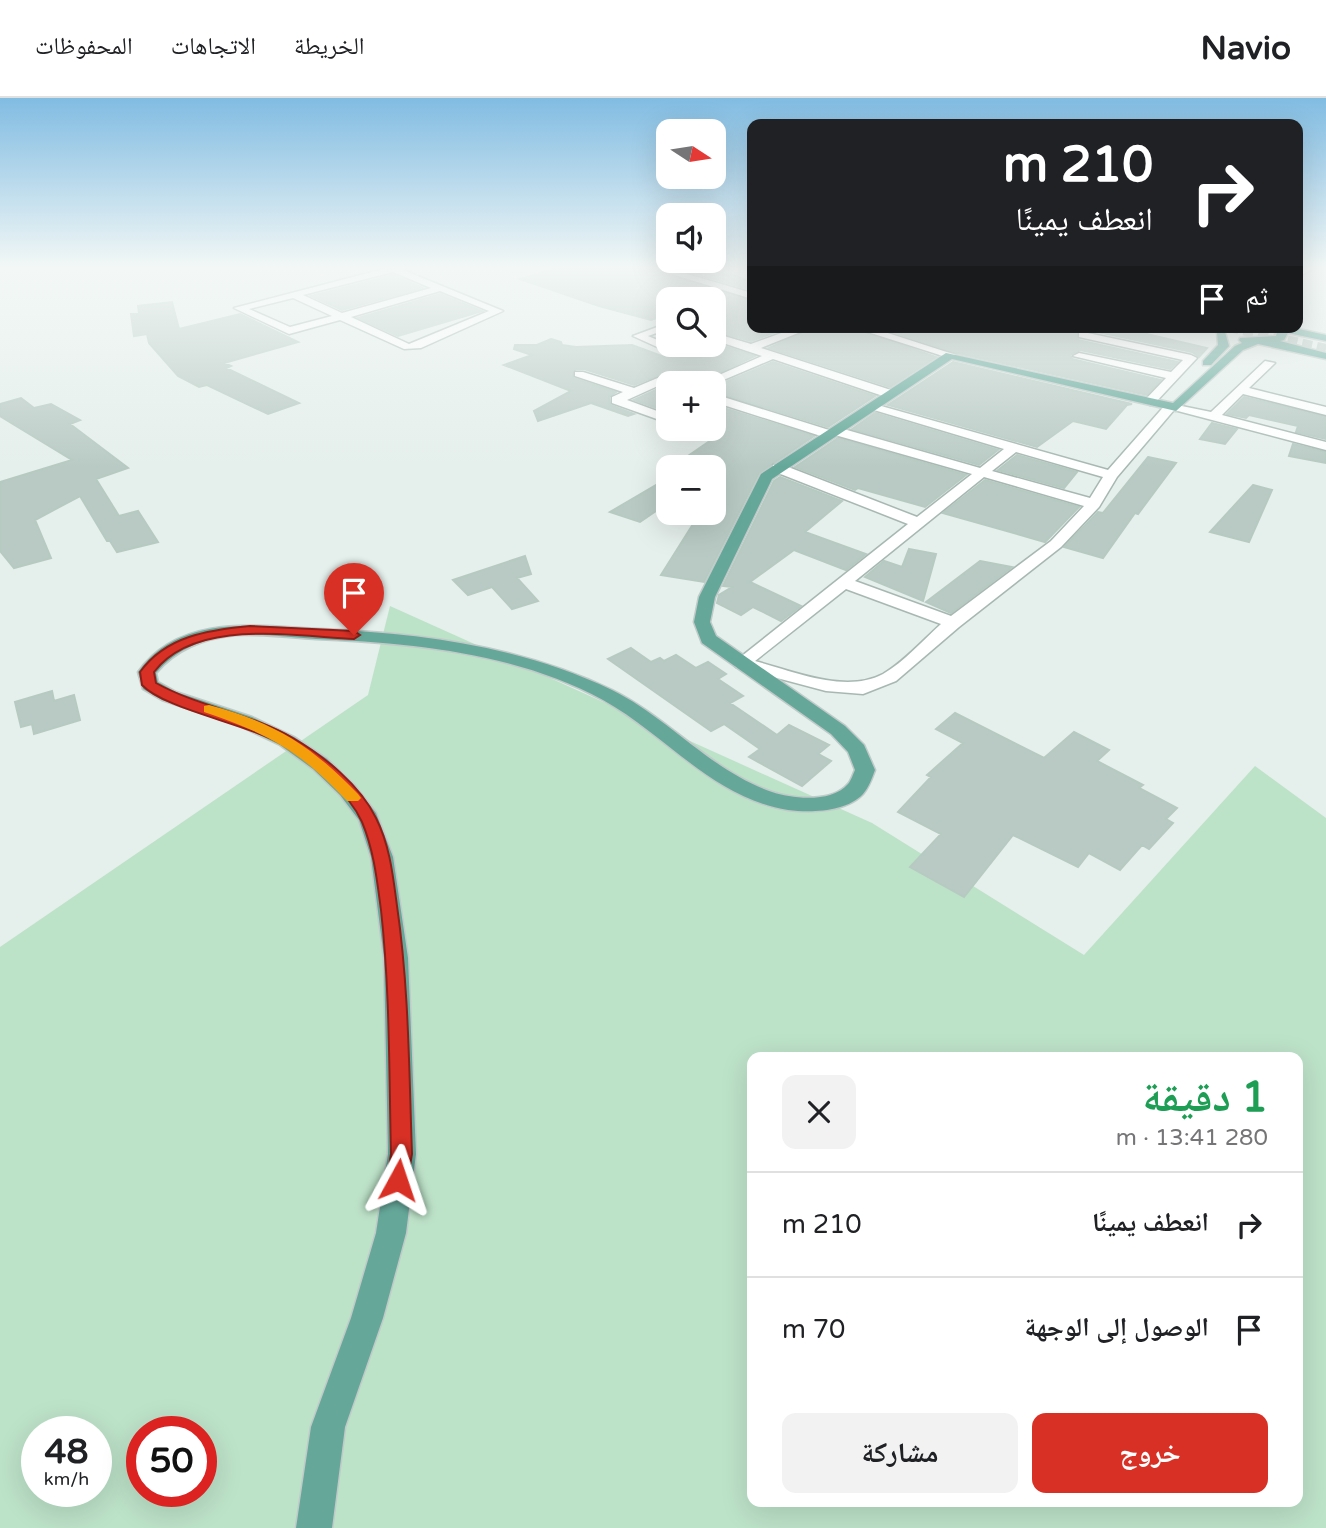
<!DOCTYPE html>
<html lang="ar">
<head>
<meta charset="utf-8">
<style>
	body { margin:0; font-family:"Varela Round","Noto Naskh Arabic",sans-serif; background:#f2f2f2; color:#202124; direction:rtl; height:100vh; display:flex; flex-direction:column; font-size:26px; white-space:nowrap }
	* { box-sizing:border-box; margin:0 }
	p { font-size:23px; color:#757577 }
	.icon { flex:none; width:38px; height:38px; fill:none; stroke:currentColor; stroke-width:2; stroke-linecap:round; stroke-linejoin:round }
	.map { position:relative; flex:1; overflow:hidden; direction:ltr }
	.panel { position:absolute; left:747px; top:954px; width:556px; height:455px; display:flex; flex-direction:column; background:#fff; border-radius:14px; box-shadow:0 7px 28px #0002; direction:rtl }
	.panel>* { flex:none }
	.guide { position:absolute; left:747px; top:21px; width:556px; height:214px; border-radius:14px; box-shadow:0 7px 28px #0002; direction:rtl; background:#202124; color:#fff; overflow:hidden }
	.needle { width:46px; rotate:102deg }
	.tools { position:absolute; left:656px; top:21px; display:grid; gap:14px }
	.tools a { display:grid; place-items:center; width:70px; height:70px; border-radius:14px; background:#fff; box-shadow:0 7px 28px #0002; font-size:35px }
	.speed { position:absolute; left:21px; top:1318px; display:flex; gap:14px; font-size:35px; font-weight:700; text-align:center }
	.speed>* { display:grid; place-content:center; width:91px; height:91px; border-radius:50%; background:#fff; box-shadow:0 7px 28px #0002; line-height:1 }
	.speed small { font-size:18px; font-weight:400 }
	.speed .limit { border:10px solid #d22; background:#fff; color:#111 }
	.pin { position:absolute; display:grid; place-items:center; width:60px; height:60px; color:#fff; margin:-72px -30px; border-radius:50% 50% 50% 0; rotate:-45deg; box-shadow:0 0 7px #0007 }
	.pin .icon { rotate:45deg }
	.me { position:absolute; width:77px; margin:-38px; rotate:5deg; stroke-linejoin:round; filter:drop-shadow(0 0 5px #0008) }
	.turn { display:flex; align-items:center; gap:24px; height:147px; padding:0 35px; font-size:32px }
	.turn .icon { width:91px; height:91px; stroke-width:2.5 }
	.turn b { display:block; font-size:49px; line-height:60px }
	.then { display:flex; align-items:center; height:66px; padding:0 35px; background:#0003; gap:14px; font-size:26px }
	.round { display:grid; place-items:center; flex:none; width:74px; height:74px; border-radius:14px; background:#f2f2f2 }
	.summary { display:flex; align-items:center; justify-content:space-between; height:119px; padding:0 35px }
	h1 { font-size:42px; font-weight:800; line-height:52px; color:#1e9e55 }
	.action { display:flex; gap:14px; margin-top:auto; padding:14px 35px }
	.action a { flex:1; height:80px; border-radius:14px; background:#d93025; color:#fff; font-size:28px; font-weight:800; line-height:80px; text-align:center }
	.action a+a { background:#f2f2f2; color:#202124 }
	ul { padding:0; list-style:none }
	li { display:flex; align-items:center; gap:21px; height:105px; padding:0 35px; border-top:2px solid #e0e0e0 }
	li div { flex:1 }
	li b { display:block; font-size:26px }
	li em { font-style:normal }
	header { display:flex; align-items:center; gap:42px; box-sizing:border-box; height:98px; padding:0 35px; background:#fff; border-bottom:2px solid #e0e0e0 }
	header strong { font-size:33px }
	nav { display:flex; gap:38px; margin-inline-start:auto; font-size:24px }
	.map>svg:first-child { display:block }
	.green { fill:#bce2c8; fill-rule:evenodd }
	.building { fill:#b9cac4; stroke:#b6cac2; stroke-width:2 }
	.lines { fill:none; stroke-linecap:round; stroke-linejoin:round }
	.highway-tunnel { stroke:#becdc8; stroke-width:10; stroke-dasharray:10 5; stroke-linecap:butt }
	.minor-casing { stroke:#a7b8b3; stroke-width:3 }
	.major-casing { stroke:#c1cac8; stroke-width:3 }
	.minor { fill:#fff; fill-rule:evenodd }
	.major { fill:#65a89a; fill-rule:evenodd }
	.route { fill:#d93025; stroke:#8d1f18; stroke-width:2 }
	.slow { fill:#f59e0b }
</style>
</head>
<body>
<header>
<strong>Navio</strong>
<nav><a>الخريطة</a><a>الاتجاهات</a><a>المحفوظات</a></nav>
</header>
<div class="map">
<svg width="1326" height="1430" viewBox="0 0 1326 1430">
	<rect width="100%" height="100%" fill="#e5efeb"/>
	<path class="green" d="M390,508L872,725L1084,857L1255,668L1326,720V1430H0V849L368,597ZM752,959H1298V1404H752ZM37,1334H96V1393H37ZM142,1334H201V1393H142Z"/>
	<path class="building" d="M560,169H646L752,203V229H790L751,243L714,233V201H668V216L651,222L599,208L520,181Z
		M671,169H709L752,184V192Z
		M393,177L423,190L342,212L311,198Z
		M440,196L482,213L398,238L358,220Z
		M172,204L179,231L240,216L298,244L224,265L231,268L226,270L299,305L268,316L207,287L199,289L178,278L149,245L147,236L134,238L131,216H139L138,208Z
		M815,229H850L936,259L890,289L769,250Z
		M878,229H1117L1207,250L1199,259L1192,254L1084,231L1077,233L1078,242L1178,264L1170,271L1080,252L1070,257L1072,261L1161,282L1147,297L957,255Z
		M551,241L561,244L562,247L576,249L632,247L667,260L714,245L755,258L699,285H676L659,277L634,287L584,271H575L573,280L616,294L609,299L610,307L634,316L628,318L591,305L538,323L534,313L571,293L504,267L532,257L514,251L515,247H537Z
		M773,264L875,298L828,329L714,294V289Z
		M953,264L1132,306L1127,307L1106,331L1073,323L1037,349L888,307Z
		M660,290L668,291V314L634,302Z
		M1244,299L1326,319V341L1296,334L1298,328L1249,317L1246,320L1227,316Z
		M21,300L34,310L51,306L80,322L70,326L128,370L96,381L119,418L138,413L158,444L117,454L110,443H107L80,398L35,422L51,460L14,470L0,453V384L72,362L0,318V306Z
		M714,307L814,338L759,375L704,484L661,477L700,415H714V369H672L714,340L697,331H714Z
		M875,315L998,352L979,367L852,331Z
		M1212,325L1237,331L1225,346L1200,341Z
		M838,340L966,377L925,409L858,390L855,392L795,369Z
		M1293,346L1326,354V365L1289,358Z
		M1017,357L1024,359L1077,374L1064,390L998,372Z
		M1148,359L1176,365L1138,416L1135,415L1103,460L1064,449L1098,414L1103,415Z
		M780,379L842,403L805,434L866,456L846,472L794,452L750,484L801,508L781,523L753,509L741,517L717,505L719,497L732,489L723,488L774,383Z
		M668,380V415L659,411L640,424L610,414Z
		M985,382L1079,409L1045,444L943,415Z
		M1253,387L1272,392L1249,444L1210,434Z
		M909,451L936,456L923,503L865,479L884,463L902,469Z
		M525,458L531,476L517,480L538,503L512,511L492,489L468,497L453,482Z
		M980,463L1012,469L951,515L926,504Z
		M631,550L651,564L660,560L664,563L676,557L696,570L708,564L726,576L718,581L743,598L730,605L777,637L789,627L829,647L818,656L831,663L802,688L749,659L760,651L724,626L711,633L608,561Z
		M52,593L54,603L74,597L80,622L34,636L32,626L21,629L15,604Z
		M955,615L1044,660L1074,634L1109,652L1097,663L1143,687L1139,690L1177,710L1166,721L1173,725L1149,751L1142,747L1120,772L1089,755L1078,769L1013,737L964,799L910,769L941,736L898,714L931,679L927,677L963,645L936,631Z"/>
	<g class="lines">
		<path class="highway-tunnel" d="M1229,229L1326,251"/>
		<defs>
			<path id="minor" d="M391,169H407L403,172L503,213L421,250L404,251L340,222L289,236L234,210ZM393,174L431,190L342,215L303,197ZM440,193L489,213L409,246L351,219ZM293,200L332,218L290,229L249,211Z
				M649,169H663L752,195V201Z
				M1305,169H1316L1298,179V172Z
				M668,225V231L648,238L674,249V253H666L633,238Z
				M798,229H813L761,250L894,293V299H886L773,261L714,286L701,285L762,258L714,242V235L751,246Z
				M852,229H869L956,257L946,259Z
				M1083,234L1191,257L1197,260L1154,306L1150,307L1144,303L1166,280L1073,258L1079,255L1171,274L1183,262L1079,239V235Z
				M1265,263L1275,265L1249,290L1326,309V317L1243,296L1222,317L1326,344V352L1174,312L1117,379L1099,409L1061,449L959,529L896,583L863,596L826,593L736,569L733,565L908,426L773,373V367H783L917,419L972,376L835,337L824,339L714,304V296L829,332L840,330L980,370L1004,351L864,309L874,306L1108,372L1167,305L1211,314ZM1016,354L1103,379L1090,400L992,373ZM984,379L1084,408L1051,443L951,518L855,483ZM846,491L941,526C923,542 904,564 883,576C845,596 793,573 755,563Z
				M575,274H583L634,290L660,279L672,284L673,285H668V289L660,287L627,302L668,317V325L612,305V299L623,294L575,278Z"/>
			<path id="major" d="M1273,229H1290L1326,237V243L1288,235L1284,242L1280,243L1326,255V261L1258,246L1243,252L1176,313L952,261L772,381L715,499L710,524L716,538L845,628L864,647L875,672C872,680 869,689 863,696C846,714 811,715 788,712C713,700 666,637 603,602C516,555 413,545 316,541C289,539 263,536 236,537C205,540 177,550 156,575L158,584L176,594L252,619L294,639L327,661L354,687L376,715L393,759L408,860L416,1056L406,1135L383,1220L345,1329L332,1430H296L311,1329L351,1220L376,1135L388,1056L384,860L371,759L359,722L340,697L313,671L280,647L238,627L162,602L143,591L138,574C180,515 257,528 319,531C420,535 520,548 612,592C669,620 711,673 772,694C793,701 832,705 848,686C851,683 853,676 855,672L848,654L831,636L702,545L694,524L699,499L761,376L946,255L1173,305L1235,248L1242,245L1239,242L1240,240L1276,238L1277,234Z
				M1217,234H1225L1229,248L1211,267H1203V263L1218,247Z"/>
		</defs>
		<use href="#minor" class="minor-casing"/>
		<use href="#major" class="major-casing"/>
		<use href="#minor" class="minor"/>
		<use href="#major" class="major"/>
	</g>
	<linearGradient id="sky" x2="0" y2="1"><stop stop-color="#81bce2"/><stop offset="0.46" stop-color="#f3f8f6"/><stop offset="1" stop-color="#f3f8f6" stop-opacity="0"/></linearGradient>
	<rect width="1326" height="369" fill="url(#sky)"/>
	<path class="route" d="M250,528L354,533L360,537L354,541C293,538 195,520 154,574L156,585C199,609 250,615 293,640C324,658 360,687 376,720C390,748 393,778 397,808C409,890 409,973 412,1056L406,1090L398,1093L390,1090L387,1082L391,1056C389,975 390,893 381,812C377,782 374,753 362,724C348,693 312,665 283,647C248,626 164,611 142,587L140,574C166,538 208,532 250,528Z"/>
	<path class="slow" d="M209,607C274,624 312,648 358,696L361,700L358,703H347C300,653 269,636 204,614V608Z"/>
</svg>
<div class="tools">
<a><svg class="needle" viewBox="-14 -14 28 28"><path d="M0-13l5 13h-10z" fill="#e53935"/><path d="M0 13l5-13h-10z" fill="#757577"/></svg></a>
<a><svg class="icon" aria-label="sound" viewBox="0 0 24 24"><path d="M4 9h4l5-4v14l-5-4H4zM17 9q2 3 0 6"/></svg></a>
<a><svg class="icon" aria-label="search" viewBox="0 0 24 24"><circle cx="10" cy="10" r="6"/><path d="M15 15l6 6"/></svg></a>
<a>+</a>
<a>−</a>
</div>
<div class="speed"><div>48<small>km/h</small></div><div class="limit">50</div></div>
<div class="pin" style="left:354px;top:537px;background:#d93025"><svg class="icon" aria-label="arrive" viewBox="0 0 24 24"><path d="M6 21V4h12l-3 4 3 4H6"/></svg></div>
<svg class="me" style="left:398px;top:1082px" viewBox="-20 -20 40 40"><path d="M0-17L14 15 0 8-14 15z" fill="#d93025" stroke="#fff" stroke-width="4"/></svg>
<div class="guide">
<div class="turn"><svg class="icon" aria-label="right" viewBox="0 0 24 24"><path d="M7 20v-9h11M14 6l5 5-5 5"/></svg><div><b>210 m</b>انعطف يمينًا</div></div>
<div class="then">ثم<svg class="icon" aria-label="arrive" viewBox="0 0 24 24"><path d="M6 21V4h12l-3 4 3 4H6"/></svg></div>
</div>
<section class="panel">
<div class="summary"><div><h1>1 دقيقة</h1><p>280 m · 13:41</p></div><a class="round"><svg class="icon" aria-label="close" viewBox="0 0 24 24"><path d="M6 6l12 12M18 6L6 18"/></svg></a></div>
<ul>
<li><svg class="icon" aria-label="right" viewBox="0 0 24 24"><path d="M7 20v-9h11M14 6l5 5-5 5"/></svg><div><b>انعطف يمينًا</b></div><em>210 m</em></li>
<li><svg class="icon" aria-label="arrive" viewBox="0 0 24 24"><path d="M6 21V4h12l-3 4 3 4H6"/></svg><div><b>الوصول إلى الوجهة</b></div><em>70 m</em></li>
</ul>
<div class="action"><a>خروج</a><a>مشاركة</a></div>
</section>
</div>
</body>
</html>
